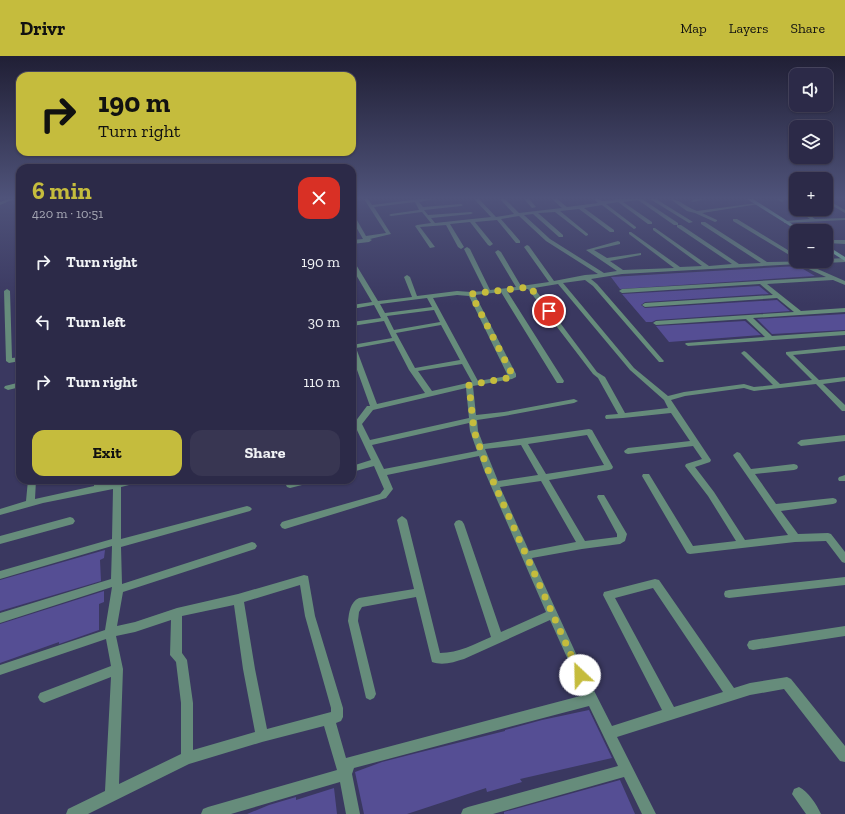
<!DOCTYPE html>
<html lang="en">
<head>
<meta charset="utf-8">
<style>
	body { margin:0; font-family:"Zilla Slab",serif; background:#383652; color:#f1f3f6; height:100vh; display:flex; flex-direction:column; font-size:15px; white-space:nowrap }
	* { box-sizing:border-box; margin:0 }
	p { font-size:13px; color:#a6a7b4 }
	.icon { flex:none; width:22px; height:22px; fill:none; stroke:currentColor; stroke-width:2; stroke-linecap:round; stroke-linejoin:round }
	.map { position:relative; flex:1; overflow:hidden }
	.panel { position:absolute; left:16px; top:108px; width:340px; height:320px; display:flex; flex-direction:column; background:#2c2a48; border-radius:12px; box-shadow:0 1px 3px #0004,0 0 0 1px #484660 }
	.panel>* { flex:none }
	.banner { position:absolute; left:16px; top:16px; width:340px; height:84px; border-radius:12px; box-shadow:0 1px 3px #0004,0 0 0 1px #484660; background:#c5bc3d; color:#111; overflow:hidden }
	.tools { position:absolute; left:789px; top:12px; display:grid; gap:8px }
	.tools a { display:grid; place-items:center; width:44px; height:44px; border-radius:8px; background:#2c2a48; box-shadow:0 1px 3px #0004,0 0 0 1px #484660; font-size:20px }
	.pin { position:absolute; display:grid; place-items:center; width:34px; height:34px; color:#fff; margin:-17px; border:2px solid #fff; border-radius:50%; box-shadow:0 1px 4px #0007 }
	.me { position:absolute; width:44px; margin:-22px; rotate:336deg; stroke-linejoin:round; filter:drop-shadow(0 0 3px #0008) }
	.turn { display:flex; align-items:center; gap:14px; height:84px; padding:0 16px; font-size:18px }
	.turn .icon { width:52px; height:52px; stroke-width:2.5 }
	.turn b { display:block; font-size:28px; line-height:34px }
	.round { display:grid; place-items:center; flex:none; width:42px; height:42px; border-radius:12px; background:#383652 }
	.summary { display:flex; align-items:center; justify-content:space-between; height:68px; padding:0 16px }
	h1 { font-size:24px; font-weight:700; line-height:30px; color:#c5bc3d }
	.button { display:flex; gap:8px; margin-top:auto; padding:8px 16px }
	.button a { flex:1; height:46px; border-radius:12px; background:#c5bc3d; color:#111; font-size:16px; font-weight:700; line-height:46px; text-align:center }
	.button a+a { background:#383652; color:#f1f3f6 }
	ul { padding:0; list-style:none }
	li { display:flex; align-items:center; gap:12px; height:60px; padding:0 16px }
	li div { flex:1 }
	li b { display:block; font-size:15px }
	li em { font-style:normal }
	header { display:flex; align-items:center; gap:24px; box-sizing:border-box; height:56px; padding:0 20px; background:#c5bc3d; color:#111 }
	header strong { font-size:19px }
	nav { display:flex; gap:22px; margin-inline-start:auto; font-size:14px }
	.map>svg:first-child { display:block }
	.building { fill:#554e94 }
	.lines { fill:none; stroke-linecap:round; stroke-linejoin:round }
	.street { fill:#668c7b; fill-rule:evenodd }
	.secondary { fill:#79b79c; fill-rule:evenodd }
	.route { stroke:#c5bc3d; stroke-width:7; stroke-dasharray:0 12.6 }
</style>
</head>
<body>
<header>
<strong>Drivr</strong>
<nav><a>Map</a><a>Layers</a><a>Share</a></nav>
</header>
<div class="map">
<svg width="845" height="758" viewBox="0 0 845 758">
	<rect width="100%" height="100%" fill="#3a3860"/>
	<path class="building" d="M798,210L815,220L620,233L611,221Z
		M759,230L769,238L645,246L641,249L645,252L777,244L790,255L656,264L652,266H646L622,238Z
		M845,258V274L791,277L772,278L757,263Z
		M745,265L761,279L669,286L656,270Z
		M105,494L104,502L100,504L101,525L0,555V524Z
		M104,535V546L99,548V574L59,588V586L0,607V568Z
		M589,654L612,702L520,723L522,726L487,736L486,732L407,758H364L355,716L382,706L413,698L505,675V674L542,664Z
		M620,724L635,758H504V756Z
		M334,732L337,758H247L269,749L296,741V744Z"/>
	<g class="lines">
		<path class="street" d="M8,143H14L0,149V146Z
			M364,143H368L372,149L419,143H435L419,146L423,151L461,148L463,149L461,150L424,154L428,159L471,156L473,157L471,158L431,162L435,167L491,161L474,143H479L496,161L514,158L500,143H505L519,157L562,152L552,143H557L567,151L598,147L594,143H599L602,145L615,144L614,143H642L678,167V169H681L739,208L761,207L701,168V166H705L767,206L826,205V203L845,202V206L806,208L845,225V229L833,224L767,228L801,255L845,252V256L753,262L772,280L845,275V279L688,290L685,288L686,287L765,281L746,263L656,269L653,267L656,265L794,256L777,242L645,251L642,249L645,247L773,239L760,228L622,237L619,235L622,233L826,221L798,208L622,218L591,223L597,228L663,304L664,305L663,306H659L593,230L585,224L563,227L634,312L668,340L684,336L744,328L754,331L773,329L741,297L744,295L746,296L780,328L812,324L786,298V296L845,290V294L793,299L819,324L845,321V325L823,328L845,349V355H842L816,328L754,335L744,332L685,340L671,344L711,404L710,406L695,411L714,436L745,484L788,479L734,401L733,399L737,396L740,397L751,413L794,408L797,409L798,411L797,413L794,414L755,418L776,448L833,442L836,443L837,445L836,447L833,448L781,455L798,478L828,477L831,478L845,496V507L842,506L826,485L795,486L690,498L687,497L642,420L643,418H649L693,490L736,485L708,440L685,410L686,408L702,403L693,390L628,398L625,397L624,395L628,392L690,385L671,357L623,362L606,363L605,361L606,359L618,358L598,322L593,318L528,233L507,235L564,325L563,327H557L501,236L475,239L516,318V321L512,323L473,330L476,359L504,356L574,343L578,345L574,347L504,360L477,364L478,375L483,388L589,373L592,374L613,411L612,413L609,414L549,424L585,485L617,481V478L597,441L598,439H604L627,478L625,485L620,488L582,493L532,502L584,615L612,670L662,654L603,539L604,536L608,535L655,523L659,524L734,632L750,627L787,621L791,623L845,690V706L840,705L784,633L750,639L617,681L656,758H642L624,721L493,758H461L463,753L468,751L618,710L589,650L354,712L352,718L360,758H346L340,726L231,758H201L203,753L208,751L337,714L324,670L262,686L189,708L88,758H66L68,753L105,735L111,621L44,647L40,645L38,641L40,637L111,610L106,583L0,619V609L105,574L112,531L0,567V557L111,523L112,490L0,523V515L112,483L113,433L43,447L0,459V453L26,445L28,424H36L35,443L94,430V424H102V428L123,424H142L141,426L121,431V483L247,450L250,451L252,453L250,455L121,491L122,528L252,486L255,487L257,490L255,493L123,536L117,570L135,566L177,552L238,538L304,519L308,520L315,560L343,652V661L341,665L336,667L346,702L584,639L550,564L464,603C454,606 443,610 432,606L416,541L362,551L359,556L358,565L376,638L374,642L370,644L366,642L348,565C349,557 350,546 359,542L414,533L397,464L399,462L402,460L405,462L407,464L440,597C459,597 474,588 491,581L454,468L456,465L459,464L462,465L464,468L501,576L546,556L484,414L479,400L387,419L393,433L386,442L285,473L282,472L280,469L282,466L285,465L380,438L384,433L374,410L352,416V410L371,404L356,372L352,374V368L355,366L367,350H370L352,300V289L392,282L384,265L352,270V266L381,262L374,249L352,253V249L372,246L352,212V205L355,207L378,245L412,241L404,221L407,219L410,221L417,240L457,235L471,236L485,235L464,193L467,191L470,193L490,234L516,231L495,196L498,194L501,196L521,230L549,226L524,191L527,189L529,190L554,225L585,219L598,218L546,185L519,160L501,163L520,185V187H516L497,164L475,166L493,188L490,190L488,189L470,166L450,168L464,191L461,193L458,191L446,169L420,171L435,191L430,192L415,170L417,169L431,167L422,156L391,160L389,159L391,158L419,154L415,146L374,151L391,178L370,183L372,184L369,186L352,188V184L363,183L352,164V158L354,159L366,180L386,177ZM638,144L674,169H677V171L732,208L709,210L655,172H653V174L702,210L680,211L631,176H629V178L674,212L623,214L610,205L641,199V197L607,202L594,194L620,188V186L618,185L586,194L617,215L604,217L550,183L524,159L533,158L559,181H563V179L538,157L555,156L586,180L588,179V178L560,155L579,153L610,176H614V174L584,152L602,149L634,173L636,172V171L606,148L618,146L648,168H652V166L623,146ZM558,228L630,314L664,344L668,352L625,357L605,321L597,316L534,232ZM457,239L469,240L508,320L478,325L433,242ZM427,242L432,251L385,257L380,248ZM434,254L440,266L394,274L387,260ZM441,269L460,304L415,312L396,277ZM394,285L409,314L425,337L377,348L356,292ZM462,308L472,326L432,335L418,315ZM466,332L469,362L370,384L362,368L373,354ZM469,367L470,375L477,395L384,413L372,389ZM587,379L604,409L546,418L528,388ZM521,389L538,419L498,425L485,393ZM541,425L576,486L529,495L500,431ZM300,529L305,560L331,652V656L267,673L255,613L244,546ZM653,532L723,636L674,651L615,542ZM234,549L243,613L255,676L193,694V647L187,604L182,597V560ZM171,564L170,599L176,606L181,647V698L119,728L123,613L116,580L135,576Z
			M524,143H529L536,151L532,152Z
			M650,143H656L693,166L689,167Z
			M670,143C680,143 687,152 697,155L757,147L759,148L702,157L717,164V165L715,166L695,157L687,155Z
			M695,143H705L693,146L691,145Z
			M777,143H782L784,145L782,146Z
			M826,143L845,154V157L826,146Z
			M790,146L796,150V153H801L815,163L845,162V164L784,167V166L786,165L810,163L788,148V147Z
			M733,163H737L796,199V203L733,165Z
			M829,184H845V188L827,187L826,186Z
			M7,233L10,235L12,302L20,301V305L9,307L6,305L4,235Z
			M17,327H20V331L8,334L4,332L5,330Z
			M845,379V385L801,390L797,387L801,384Z
			M845,419V425H839L838,423L839,421Z
			M298,424H315L314,426L290,432L287,431L286,429L287,427Z
			M70,461L73,462L75,465L73,468L0,488V480Z
			M845,521V529L729,542L725,541L724,538L725,535L729,534Z
			M845,570V580L753,594L749,593L747,589L749,585L753,584Z
			M799,731C808,735 817,749 821,758H806L792,738L794,733Z"/>
		<path class="secondary" d="M747,143H753L803,175H798Z
			M826,189L845,201V205L826,193Z"/>
	</g>
	<linearGradient id="sky" x2="0" y2="1"><stop stop-color="#201f35"/><stop offset="0.57" stop-color="#4f537a"/><stop offset="1" stop-color="#4f537a" stop-opacity="0"/></linearGradient>
	<rect width="845" height="249" fill="url(#sky)"/>
	<g class="lines">
		<path class="route" d="M549,255L530,231L471,238L512,318V321L508,322L469,329L474,375L488,414L580,619"/>
	</g>
</svg>
<div class="tools">
<a><svg class="icon" aria-label="sound" viewBox="0 0 24 24"><path d="M4 9h4l5-4v14l-5-4H4zM17 9q2 3 0 6"/></svg></a>
<a><svg class="icon" aria-label="layers" viewBox="0 0 24 24"><path d="M12 4l9 5-9 5-9-5zM3 14l9 5 9-5"/></svg></a>
<a>+</a>
<a>−</a>
</div>
<div class="pin" style="left:549px;top:255px;background:#d93025"><svg class="icon" aria-label="arrive" viewBox="0 0 24 24"><path d="M6 21V4h12l-3 4 3 4H6"/></svg></div>
<svg class="me" style="left:580px;top:619px" viewBox="-20 -20 40 40"><circle r="19" fill="#fff"/><path d="M0-13L10 11 0 6-10 11z" fill="#c5bc3d"/></svg>
<div class="banner">
<div class="turn"><svg class="icon" aria-label="right" viewBox="0 0 24 24"><path d="M7 20v-9h11M14 6l5 5-5 5"/></svg><div><b>190 m</b>Turn right</div></div>
</div>
<section class="panel">
<div class="summary"><div><h1>6 min</h1><p>420 m · 10:51</p></div><a class="round" style="background:#d93025;color:#fff"><svg class="icon" aria-label="close" viewBox="0 0 24 24"><path d="M6 6l12 12M18 6L6 18"/></svg></a></div>
<ul>
<li><svg class="icon" aria-label="right" viewBox="0 0 24 24"><path d="M7 20v-9h11M14 6l5 5-5 5"/></svg><div><b>Turn right</b></div><em>190 m</em></li>
<li><svg class="icon" aria-label="left" viewBox="0 0 24 24"><path d="M17 20v-9H6M10 6l-5 5 5 5"/></svg><div><b>Turn left</b></div><em>30 m</em></li>
<li><svg class="icon" aria-label="right" viewBox="0 0 24 24"><path d="M7 20v-9h11M14 6l5 5-5 5"/></svg><div><b>Turn right</b></div><em>110 m</em></li>
</ul>
<div class="button"><a>Exit</a><a>Share</a></div>
</section>
</div>
</body>
</html>
